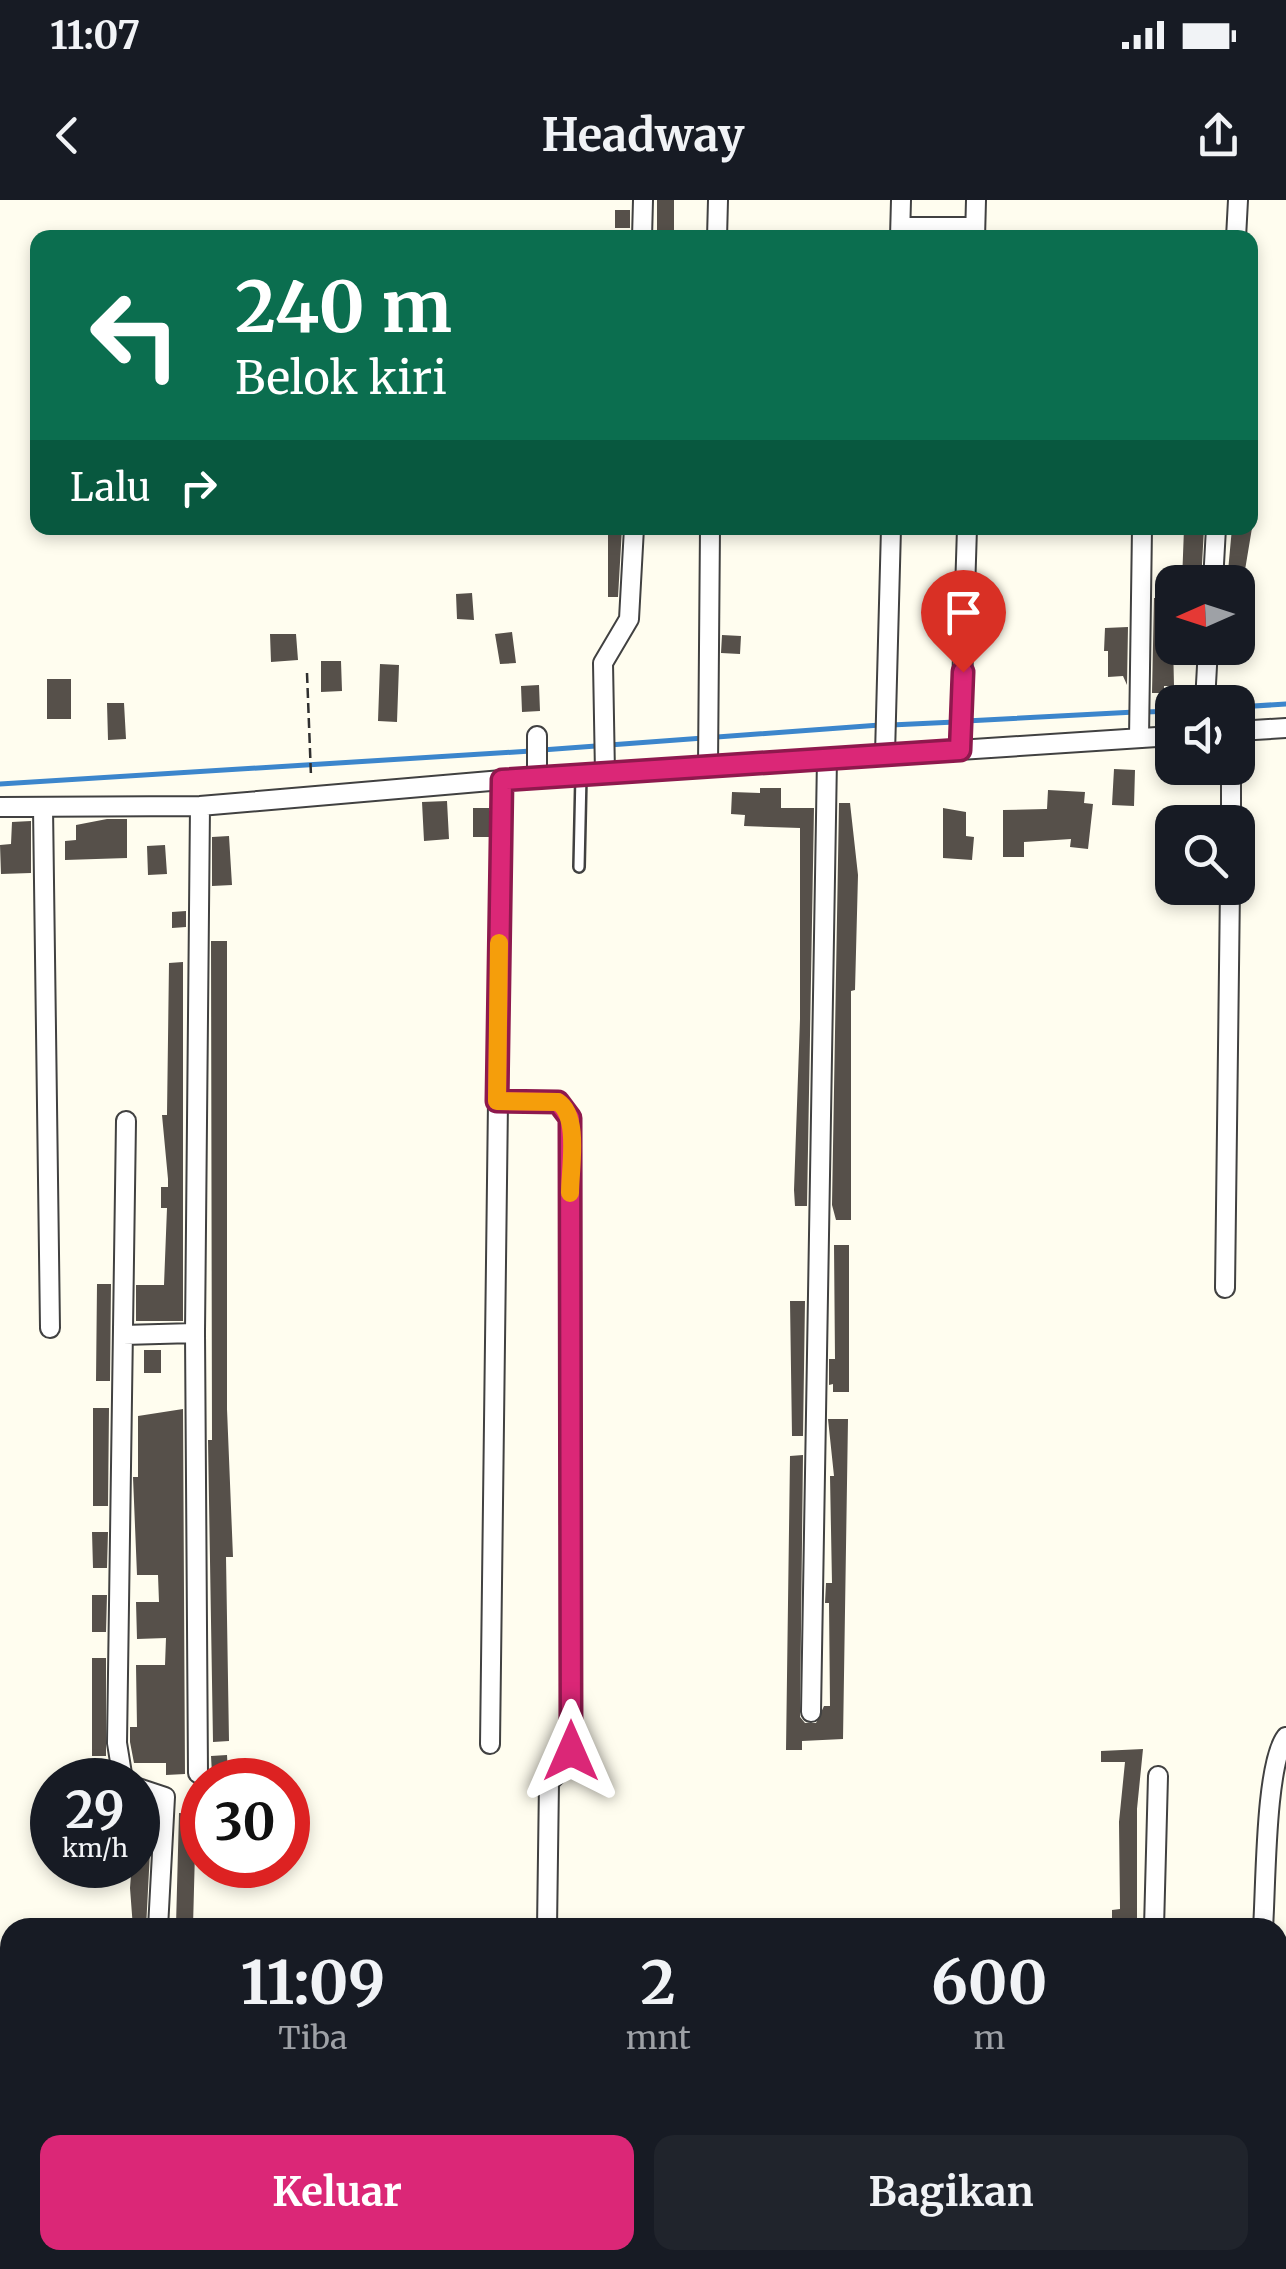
<!DOCTYPE html>
<html lang="id">
<head>
<meta charset="utf-8">
<style>
	body { margin:0; font-family:Merriweather,serif; background:#20242c; color:#f1f3f6; height:100vh; display:flex; flex-direction:column; font-size:38px; white-space:nowrap }
	* { box-sizing:border-box; margin:0 }
	p { font-size:32px; color:#9ea1a6 }
	.icon { flex:none; width:55px; height:55px; fill:none; stroke:currentColor; stroke-width:2; stroke-linecap:round; stroke-linejoin:round }
	.map { position:relative; flex:1; overflow:hidden }
	.details { position:absolute; left:0px; top:1718px; width:1288px; height:352px; display:flex; flex-direction:column; background:#171b24; border-radius:30px 30px 0 0; box-shadow:0 5px 15px #0003 }
	.details>* { flex:none }
	.banner { position:absolute; left:30px; top:30px; width:1228px; height:305px; border-radius:20px; box-shadow:0 5px 15px #0003; background:#0b6e4f; color:#fff; overflow:hidden }
	.needle { width:65px; rotate:267deg }
	.buttons { position:absolute; left:1155px; top:365px; display:grid; gap:20px }
	.buttons a { display:grid; place-items:center; width:100px; height:100px; border-radius:20px; background:#171b24; box-shadow:0 5px 15px #0003; font-size:50px }
	.speed { position:absolute; left:30px; top:1558px; display:flex; gap:20px; font-size:50px; font-weight:700; text-align:center }
	.speed>* { display:grid; place-content:center; width:130px; height:130px; border-radius:50%; background:#171b24; box-shadow:0 5px 15px #0003; line-height:1 }
	.speed small { font-size:25px; font-weight:400 }
	.speed .limit { border:15px solid #d22; background:#fff; color:#111 }
	.pin { position:absolute; display:grid; place-items:center; width:85px; height:85px; color:#fff; margin:-102px -42px; border-radius:50% 50% 50% 0; rotate:-45deg; box-shadow:0 0 10px #0007 }
	.pin .icon { rotate:45deg }
	.me { position:absolute; width:110px; margin:-55px; rotate:0deg; stroke-linejoin:round; filter:drop-shadow(0 0 8px #0008) }
	.turn { display:flex; align-items:center; gap:35px; height:210px; padding:0 40px; font-size:45px }
	.turn .icon { width:130px; height:130px; stroke-width:2.5 }
	.turn b { display:block; font-size:70px; line-height:85px }
	.then { display:flex; align-items:center; height:95px; padding:0 40px; background:#0003; gap:20px; font-size:38px }
	.eta { display:flex; justify-content:space-evenly; align-items:center; height:170px; text-align:center }
	.eta b { font-size:60px; font-weight:700; line-height:70px }
	.button { display:flex; gap:20px; margin-top:auto; padding:20px 40px }
	.button a { flex:1; height:115px; border-radius:20px; background:#db2777; color:#fff; font-size:40px; font-weight:700; line-height:115px; text-align:center }
	.button a+a { background:#20242c; color:#f1f3f6 }
	.status { display:flex; justify-content:space-between; align-items:center; height:70px; padding:0 50px; background:#171b24; direction:ltr }
	.status svg { height:28px; fill:currentColor }
	header { display:flex; justify-content:space-between; align-items:center; height:130px; padding:0 40px; background:#171b24; font-size:45px; font-weight:700 }
	.map>svg:first-child { display:block }
	.lines { fill:none; stroke-linecap:round; stroke-linejoin:round }
	.stream { stroke:#3c86cc; stroke-width:5 }
	.building { fill:#56504a }
	.lane-casing { stroke:#414141; stroke-width:14 }
	.street-casing { stroke:#414141; stroke-width:22 }
	.path { stroke:#303030; stroke-width:2.5; stroke-dasharray:10 5; stroke-linecap:butt }
	.lane { stroke:#fff; stroke-width:9 }
	.street { stroke:#fff; stroke-width:18 }
	.route-casing { stroke:#8e194d; stroke-width:25 }
	.route { stroke:#db2777; stroke-width:18 }
	.slow { stroke:#f59e0b; stroke-width:18 }
</style>
</head>
<body>
<div class="status"><b>11:07</b><svg viewBox="0 0 49 12"><path d="M0 12V9h3v3zM5 12V6h3v6zM10 12V3h3v9zM15 12V0h3v12zM26 1h20v11H26zM47 4h2v5h-2z"/></svg></div>
<header><svg class="icon" aria-label="back" viewBox="0 0 24 24"><path d="M15 5l-7 7 7 7"/></svg>Headway<svg class="icon" aria-label="share" viewBox="0 0 24 24"><path d="M12 15V3M7 8l5-5 5 5M5 13v7h14v-7"/></svg></header>
<div class="map">
<svg width="1286" height="2069" viewBox="0 0 1286 2069">
	<rect width="100%" height="100%" fill="#fffdef"/>
	<g class="lines">
		<path class="stream" d="M1238,507L1286,504
			M1146,512L1172,511
			M966,521L1135,512
			M891,525L955,522
			M542,550L880,525
			M0,584L531,551"/>
	</g>
	<path class="building" d="M657,0H674V38H657Z
		M615,10H630V28H615Z
		M608,328H622L618,397H608Z
		M1184,328H1204L1201,382H1182Z
		M1232,328H1252L1243,382H1227Z
		M472,393L474,420L457,419L456,394Z
		M1154,398H1172L1174,486H1164V493H1152Z
		M1128,427L1127,485L1123,476L1108,477V451H1104L1105,428Z
		M512,432L516,463L500,464L495,434Z
		M270,434H296L298,460L271,462Z
		M722,435L741,436L740,454L721,453Z
		M321,461H341L342,491L321,492Z
		M380,464L399,465L397,522L378,521Z
		M47,479H71V519H47Z
		M539,485L540,511L522,512L521,486Z
		M107,503H124L126,539L108,540Z
		M1114,569L1135,570L1134,606L1112,605Z
		M760,588H781V608H814L807,1006H795L794,990L800,819V628L744,626L745,615L731,614L732,592L760,593Z
		M1048,590L1085,592L1084,603L1093,604L1088,649L1070,647L1071,639L1024,642V657H1003V610L1047,609Z
		M447,601L449,639L424,641L422,602Z
		M839,603H850L858,675L855,790L851,791V1020H836L832,1005Z
		M473,608H489V637H473Z
		M943,608L966,612V636L974,637L972,660L943,658Z
		M107,619H127V658L65,660V641L76,640V625Z
		M31,621V673L1,674L0,645L11,644L12,622Z
		M229,636L232,685L212,686V637Z
		M165,645L167,674L148,675L147,646Z
		M186,711V727L172,728V712Z
		M211,741H227V1209L233,1357H226L229,1541L213,1542L208,1240H212Z
		M183,762V1121H136V1085H164L167,1008H161V987H168V979L162,915H167L169,763Z
		M834,1045H849V1192H833V1184L829,1185V1159H835Z
		M97,1084H111L110,1181H96Z
		M790,1101H805L803,1236H792Z
		M144,1150H161V1173H144Z
		M93,1208H109L108,1306H93Z
		M183,1209L185,1574L166,1575V1563H134L130,1542V1527H137L136,1465H165L166,1438L137,1439L136,1402H159L158,1375H137L133,1277H138V1216Z
		M828,1219H848L843,1539L802,1541V1550H786L790,1256L803,1255L800,1517L805,1523H816L824,1506H830L829,1403H825L826,1383H832L830,1276H834Z
		M92,1332H108L107,1368H93Z
		M92,1395H107L106,1432H92Z
		M92,1458H106V1556H92Z
		M1143,1549L1137,1609V1728H1112V1710L1120,1709L1119,1622L1125,1562H1101V1551Z
		M227,1555L228,1574H212L211,1556Z
		M138,1612L152,1613L146,1728H133L130,1688L131,1675L138,1665Z
		M179,1613L196,1614L193,1726L176,1725Z"/>
	<g class="lines">
		<defs>
			<path id="lane" d="M579,667L581,575"/>
			<path id="street" d="M901,27H975
				M900,37L901,0
				M642,38L643,0
				M717,38L718,0
				M975,38L976,0
				M1236,38L1238,0
				M1213,382L1216,328
				M1205,502L1208,448
				M1238,531L1286,528
				M1139,538L1142,328
				M960,550L967,328
				M885,554L891,328
				M708,566L710,328
				M605,573L603,463L629,419L634,328
				M537,578V536
				M0,607L200,606L502,580L1172,536
				M43,607L50,1128
				M1231,622V568
				M497,901L557,902L570,918L571,1551L567,1564L549,1582L547,1728
				M1225,1088L1230,688
				M123,1135L195,1133
				M811,1512L827,558
				M490,1544L502,580
				M198,1573L195,1133L200,606
				M123,1580L117,1543L126,921
				M138,1588L165,1597L158,1728
				M1154,1728L1158,1576
				M1263,1728C1266,1687 1265,1564 1286,1537
				M153,2069V2060
				M1145,2069V2060
				M1241,2069L1242,2060"/>
		</defs>
		<use href="#lane" class="lane-casing"/>
		<use href="#street" class="street-casing"/>
		<path class="path" d="M307,473L311,576"/>
		<use href="#lane" class="lane"/>
		<use href="#street" class="street"/>
	</g>
	<g class="lines">
		<defs>
			<path id="route" d="M571,1551L570,918L558,902L497,901L502,580L960,550L963,472"/>
		</defs>
		<use href="#route" class="route-casing"/>
		<use href="#route" class="route"/>
		<path class="slow" d="M499,743L497,901L558,902C580,916 570,969 570,993"/>
	</g>
</svg>
<div class="buttons">
<a><svg class="needle" viewBox="-14 -14 28 28"><path d="M0-13l5 13h-10z" fill="#e53935"/><path d="M0 13l5-13h-10z" fill="#9ea1a6"/></svg></a>
<a><svg class="icon" aria-label="sound" viewBox="0 0 24 24"><path d="M4 9h4l5-4v14l-5-4H4zM17 9q2 3 0 6"/></svg></a>
<a><svg class="icon" aria-label="search" viewBox="0 0 24 24"><circle cx="10" cy="10" r="6"/><path d="M15 15l6 6"/></svg></a>
</div>
<div class="speed"><div>29<small>km/h</small></div><div class="limit">30</div></div>
<div class="pin" style="left:963px;top:472px;background:#d93025"><svg class="icon" aria-label="arrive" viewBox="0 0 24 24"><path d="M6 21V4h12l-3 4 3 4H6"/></svg></div>
<svg class="me" style="left:571px;top:1551px" viewBox="-20 -20 40 40"><path d="M0-17L14 15 0 8-14 15z" fill="#db2777" stroke="#fff" stroke-width="4"/></svg>
<div class="banner">
<div class="turn"><svg class="icon" aria-label="left" viewBox="0 0 24 24"><path d="M17 20v-9H6M10 6l-5 5 5 5"/></svg><div><b>240 m</b>Belok kiri</div></div>
<div class="then">Lalu<svg class="icon" aria-label="right" viewBox="0 0 24 24"><path d="M7 20v-9h11M14 6l5 5-5 5"/></svg></div>
</div>
<section class="details">
<div class="eta">
<div><b>11:09</b><p>Tiba</p></div>
<div><b>2</b><p>mnt</p></div>
<div><b>600</b><p>m</p></div>
</div>
<div class="button"><a>Keluar</a><a>Bagikan</a></div>
</section>
</div>
</body>
</html>
